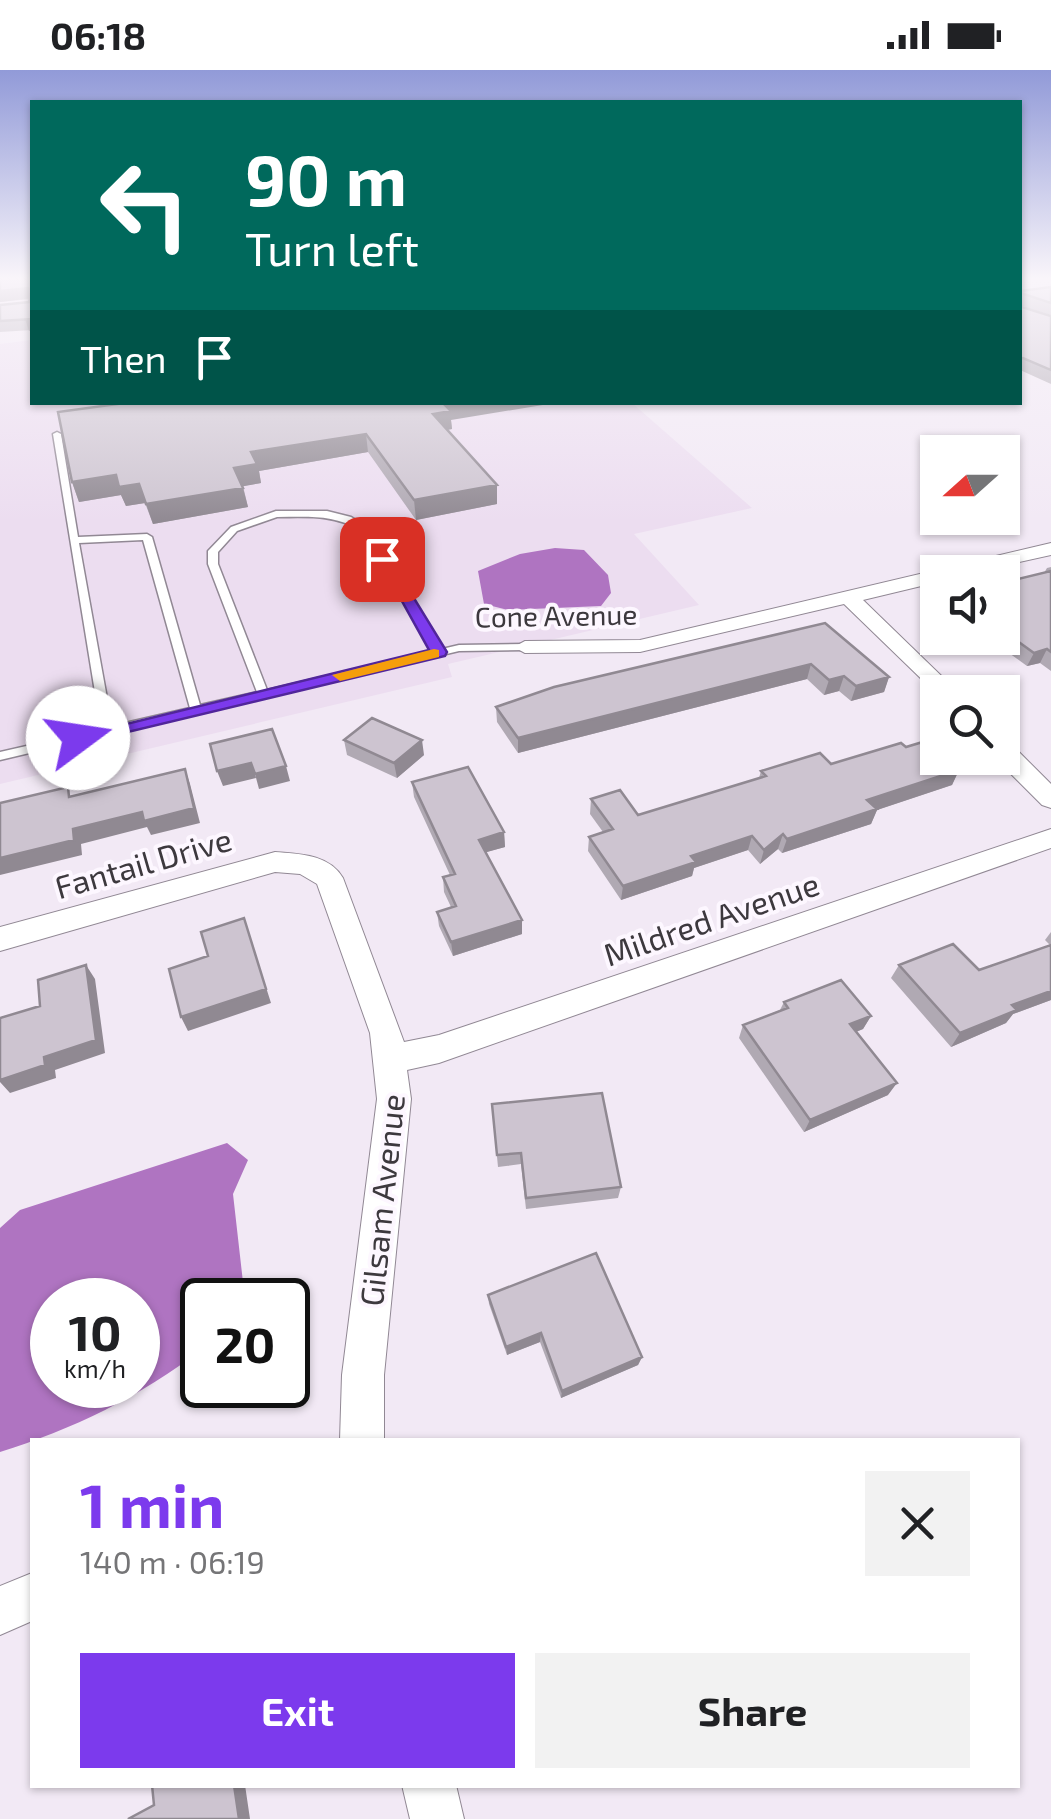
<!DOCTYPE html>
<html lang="en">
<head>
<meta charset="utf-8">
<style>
	body { margin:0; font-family:"Exo 2",sans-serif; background:#f2f2f2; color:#202124; height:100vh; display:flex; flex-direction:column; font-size:38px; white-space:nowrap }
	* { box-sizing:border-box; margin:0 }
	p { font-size:32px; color:#757577 }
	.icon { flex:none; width:55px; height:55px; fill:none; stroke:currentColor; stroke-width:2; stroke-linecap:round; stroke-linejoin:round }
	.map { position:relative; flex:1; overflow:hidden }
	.drawer { position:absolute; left:30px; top:1368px; width:990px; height:350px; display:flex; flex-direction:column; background:#fff; border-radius:0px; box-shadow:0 2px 8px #0004 }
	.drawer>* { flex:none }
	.banner { position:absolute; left:30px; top:30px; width:992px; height:305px; border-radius:0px; box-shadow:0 2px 8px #0004; background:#00695c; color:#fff; overflow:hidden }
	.needle { width:65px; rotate:249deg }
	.buttons { position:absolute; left:920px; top:365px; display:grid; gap:20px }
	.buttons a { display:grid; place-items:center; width:100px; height:100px; border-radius:0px; background:#fff; box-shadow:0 2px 8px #0004; font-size:50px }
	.speed { position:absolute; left:30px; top:1208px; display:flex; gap:20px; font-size:50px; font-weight:700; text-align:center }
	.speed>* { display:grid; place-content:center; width:130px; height:130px; border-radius:50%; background:#fff; box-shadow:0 2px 8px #0004; line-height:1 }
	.speed small { font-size:25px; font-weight:400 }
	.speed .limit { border:5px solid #111; border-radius:15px; background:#fff; color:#111 }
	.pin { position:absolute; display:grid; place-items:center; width:85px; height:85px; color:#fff; margin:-42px; border-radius:20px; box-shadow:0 5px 15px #0006 }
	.me { position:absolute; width:110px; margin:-55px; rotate:76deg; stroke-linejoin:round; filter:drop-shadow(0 0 8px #0008) }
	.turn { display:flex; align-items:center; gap:35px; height:210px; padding:0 50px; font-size:45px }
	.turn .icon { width:130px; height:130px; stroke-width:2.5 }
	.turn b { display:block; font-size:70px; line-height:85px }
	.then { display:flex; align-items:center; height:95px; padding:0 50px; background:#0003; gap:20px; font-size:38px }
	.round { display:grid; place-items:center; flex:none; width:105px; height:105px; border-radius:0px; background:#f2f2f2 }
	.head { display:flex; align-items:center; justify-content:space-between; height:170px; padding:0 50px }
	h1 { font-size:60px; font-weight:700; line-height:75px; color:#7c3aed }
	.action { display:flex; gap:20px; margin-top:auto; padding:20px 50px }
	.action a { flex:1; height:115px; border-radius:0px; background:#7c3aed; color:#fff; font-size:40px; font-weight:700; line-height:115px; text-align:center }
	.action a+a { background:#f2f2f2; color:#202124 }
	.status { display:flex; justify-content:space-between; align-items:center; height:70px; padding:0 50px; background:#fff; direction:ltr }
	.status svg { height:28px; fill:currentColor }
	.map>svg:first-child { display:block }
	.built { fill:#ecddf0 }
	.water { fill:#af74c1; fill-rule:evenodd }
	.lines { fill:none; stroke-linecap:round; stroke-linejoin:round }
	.lane-casing { stroke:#918894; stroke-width:3 }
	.street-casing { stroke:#918894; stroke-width:2 }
	.lane { fill:#fff; fill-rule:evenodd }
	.street { fill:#fff; fill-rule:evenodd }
	.wall { fill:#b0a9b3 }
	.shaded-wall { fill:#908992 }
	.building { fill:#cdc4d0; stroke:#908992; stroke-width:2.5 }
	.route { fill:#7c3aed; stroke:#51269a; stroke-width:2.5 }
	.slow { fill:#f59e0b }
	.labels { text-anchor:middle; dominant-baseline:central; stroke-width:8; stroke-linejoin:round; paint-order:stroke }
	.far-street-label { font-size:28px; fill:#3d393e; stroke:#fdf7ff }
	.street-label { font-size:32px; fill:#3d393e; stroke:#fdf7ff }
</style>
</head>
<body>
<div class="status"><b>06:18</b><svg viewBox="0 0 49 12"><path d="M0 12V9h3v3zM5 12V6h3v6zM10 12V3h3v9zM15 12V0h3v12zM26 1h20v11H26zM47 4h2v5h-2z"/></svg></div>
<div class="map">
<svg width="1051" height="1749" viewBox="0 0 1051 1749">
	<rect width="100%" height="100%" fill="#f2e9f5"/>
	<path class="built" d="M32,270V332L632,333L752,438L634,464L699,535L448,594L452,607L0,714V274Z"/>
	<path class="water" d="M555,478L584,480L608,505L611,523L601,536L508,540L484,534L478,501L520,484Z
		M227,1073L248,1090L233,1124L245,1230H202V1279C142,1326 71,1360 0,1382V1158L20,1140ZM52,1230H138V1315H52Z"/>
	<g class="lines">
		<defs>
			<path id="lane" d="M57,362L61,364L78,467L147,464L152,467L200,635L257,622L208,494V481L231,457L276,441H327L351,447L366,456L442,579L459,575L525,574L530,577L525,580L459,581L0,690V682L101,659L53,364ZM277,447C307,447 333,444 360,460L433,581L267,620L218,494V482L237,461ZM143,470L190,638L112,656L79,473Z"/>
			<path id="street" d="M1051,473V485L974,502H938V512L863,530L958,622L938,625L844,534L640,582L525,583L514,577L525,571L640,570Z
				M1002,672L1011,674L1051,714V738L1042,735L995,688H1002Z
				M1051,759V778L439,993L407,1000L411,1029L384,1305V1370H340L342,1305L377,1029L370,963L317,814L300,804L275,802L0,881V857L275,782C299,784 329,784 343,808L404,972L439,965Z
				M32,1503V1551L0,1565V1516Z
				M402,1715H456L464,1749H410Z"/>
		</defs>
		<use href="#lane" class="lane-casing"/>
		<use href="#street" class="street-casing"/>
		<use href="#lane" class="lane"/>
		<use href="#street" class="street"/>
	</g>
	<path class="wall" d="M0,208H32V260L0,262V235L29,232L30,229L0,232Z
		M1051,217V245L1022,236L1051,246V314L1020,300V221Z
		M451,350L452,359L447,360L497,434L416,450L368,382L259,401L261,413L243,416L248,437L153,454L145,433L126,436L121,425L79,432L72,412Z
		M1051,497V601L1040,593L1027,596L988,568H1002V513L1044,503L1047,498Z
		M825,553L889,607L884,622L851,631L839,621L824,625L807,609L518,683L497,652L496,637Z
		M344,670L424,685L397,708L347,685Z
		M906,677L959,700L952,715L877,740L871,754L782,783L778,779L760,794L748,780L694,798L692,806L621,830L588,781L589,767L603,762L590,744L591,729L638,745L759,708L761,701L831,694Z
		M412,712L504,762L505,777L486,782L522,864L453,886L439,856L437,842L451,837L444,822L443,807L450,805L414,727Z
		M1051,862V930L1013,944L1006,953L951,977L891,908L899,895L979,900L1050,875L1045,870Z
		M784,932L871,946L863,959L856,962L888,1025L804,1062L739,968L743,955L780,940Z
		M492,1034L621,1117L618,1128L526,1139L521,1094L498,1097Z
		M488,1225L642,1287L638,1295L561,1328L540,1272L507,1285L489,1234Z"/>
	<path class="shaded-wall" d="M28,218L32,228L0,232V221Z
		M25,249H32V260L29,261Z
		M448,332H561L451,350L452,359L434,362L433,344L443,333Z
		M366,364L368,382L259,401L261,413L239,417L234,398L251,382Z
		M116,405L139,414L145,433L126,436L121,425L79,432L72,412Z
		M497,415V434L416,450L414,430Z
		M243,418L248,437L153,454L146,434Z
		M1047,579L1040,593L1027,596L1034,583Z
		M811,594L807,609L518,683V668Z
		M844,606L839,621L824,625L829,610Z
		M889,607L884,622L851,631L856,616Z
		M422,670L424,685L397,708L394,693Z
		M251,693L256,708L223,716L217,701Z
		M286,696L290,711L259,719L255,704Z
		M185,699L190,714L200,753L151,765L147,757L81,774L82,785L0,805V788L73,759Z
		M959,700L952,715L877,740L871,754L782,783L787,769L867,730Z
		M504,762L505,777L480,784L479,770Z
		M783,764L778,779L760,794L764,780Z
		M752,766L748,780L694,798L692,806L621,830L623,816L691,786Z
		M244,848L271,933L188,961L181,947Z
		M522,850V864L453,886L451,872Z
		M86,895L95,909L105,983L55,1000L56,1008L10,1023L0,1012V1010L44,987Z
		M1051,921V930L1013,944L1006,953L951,977L960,963L1012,935Z
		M871,946L863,959L843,967L850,954Z
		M897,1013L888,1025L804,1062L810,1050Z
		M541,1263L540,1272L507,1285L506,1277Z
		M642,1287L638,1295L561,1328L562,1321Z
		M234,1715H245L250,1749H239Z"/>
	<path class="building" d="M0,208H32V249L0,251V235L29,232L32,221L28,218L0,221Z
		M1051,217V233L1021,223L1022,237L1051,246V300L1023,288L1020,289V221Z
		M132,332H448L443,333L451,341L433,344L497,415L414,430L366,364L251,382L257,394L234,398L243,418L146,434L139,414L119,417L116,405L72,412L58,342Z
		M1051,501V582L1047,579L1034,583L1002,560V520L1006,519L1002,517V513Z
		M825,553L889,607L856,616L844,606L829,610L811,594L518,668L496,637L554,617Z
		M372,648L422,670L394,693L344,670Z
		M272,659L286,696L255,704L251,693L217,701L210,674Z
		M926,671L938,681V688H945L959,700L867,730L877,739L787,769L783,764L764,780L752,766L691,786L696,792L623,816L589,767L613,759L591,729L620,720L638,745L766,706L761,701L820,683L831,694L901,673L906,677Z
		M468,697L504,762L479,770L522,850L451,872L437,842L456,836L443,807L455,804L412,712Z
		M185,699L194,738L144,751L142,742L73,759L74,770L0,788V733L68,717L69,727Z
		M244,848L266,919L181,947L169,899L208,886L201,862Z
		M953,874L979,900L1051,875V921L1012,935L1017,940L960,963L899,895Z
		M86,895L96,970L44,987L45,995L0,1010V948L40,936L38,910Z
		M841,910L871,946L850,954L897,1013L810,1050L743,955L788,938L784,932Z
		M602,1023L621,1117L526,1128L521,1083L497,1085L492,1034Z
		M596,1183L642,1287L562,1321L541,1263L506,1277L488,1225Z
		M152,1715H234L239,1749H128L154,1735Z"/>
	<linearGradient id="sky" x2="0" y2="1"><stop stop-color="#919ad8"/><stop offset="0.46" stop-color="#f9f5fa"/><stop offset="1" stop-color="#f9f5fa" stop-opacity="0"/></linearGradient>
	<rect width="1051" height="453" fill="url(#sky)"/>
	<path class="route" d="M377,486L390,489L447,582L445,586L78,674L69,668L429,580Z"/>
	<path class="slow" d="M434,579L439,580V587L340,611L332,605Z"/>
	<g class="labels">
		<g class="far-street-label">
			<text transform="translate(556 545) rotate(-1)">Cone Avenue</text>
		</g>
		<g class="street-label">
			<text transform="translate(143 792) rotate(-16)">Fantail Drive</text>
			<text transform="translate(711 848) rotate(-19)">Mildred Avenue</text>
			<text transform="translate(381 1130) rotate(-84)">Gilsam Avenue</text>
		</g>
	</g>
</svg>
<div class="buttons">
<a><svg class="needle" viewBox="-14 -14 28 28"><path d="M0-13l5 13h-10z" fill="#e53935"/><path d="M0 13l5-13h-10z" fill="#757577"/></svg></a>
<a><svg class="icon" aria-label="sound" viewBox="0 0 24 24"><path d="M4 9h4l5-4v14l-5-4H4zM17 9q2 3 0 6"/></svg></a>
<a><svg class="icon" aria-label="search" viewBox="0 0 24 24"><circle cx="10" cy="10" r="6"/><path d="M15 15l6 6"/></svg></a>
</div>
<div class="speed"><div>10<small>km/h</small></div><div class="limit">20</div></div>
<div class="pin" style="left:382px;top:489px;background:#d93025"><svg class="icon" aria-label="arrive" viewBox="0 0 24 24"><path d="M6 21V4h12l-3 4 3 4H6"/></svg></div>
<svg class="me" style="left:78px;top:668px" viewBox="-20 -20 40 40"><circle r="19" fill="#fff"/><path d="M0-13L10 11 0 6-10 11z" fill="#7c3aed"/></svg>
<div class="banner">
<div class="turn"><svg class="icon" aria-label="left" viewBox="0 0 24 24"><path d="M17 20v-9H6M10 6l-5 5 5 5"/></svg><div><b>90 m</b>Turn left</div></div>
<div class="then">Then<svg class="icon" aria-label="arrive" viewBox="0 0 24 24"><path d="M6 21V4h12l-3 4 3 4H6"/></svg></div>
</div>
<section class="drawer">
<div class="head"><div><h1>1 min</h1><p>140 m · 06:19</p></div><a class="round"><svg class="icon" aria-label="close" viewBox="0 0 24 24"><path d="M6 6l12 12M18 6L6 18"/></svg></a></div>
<div class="action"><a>Exit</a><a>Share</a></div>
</section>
</div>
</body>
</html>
